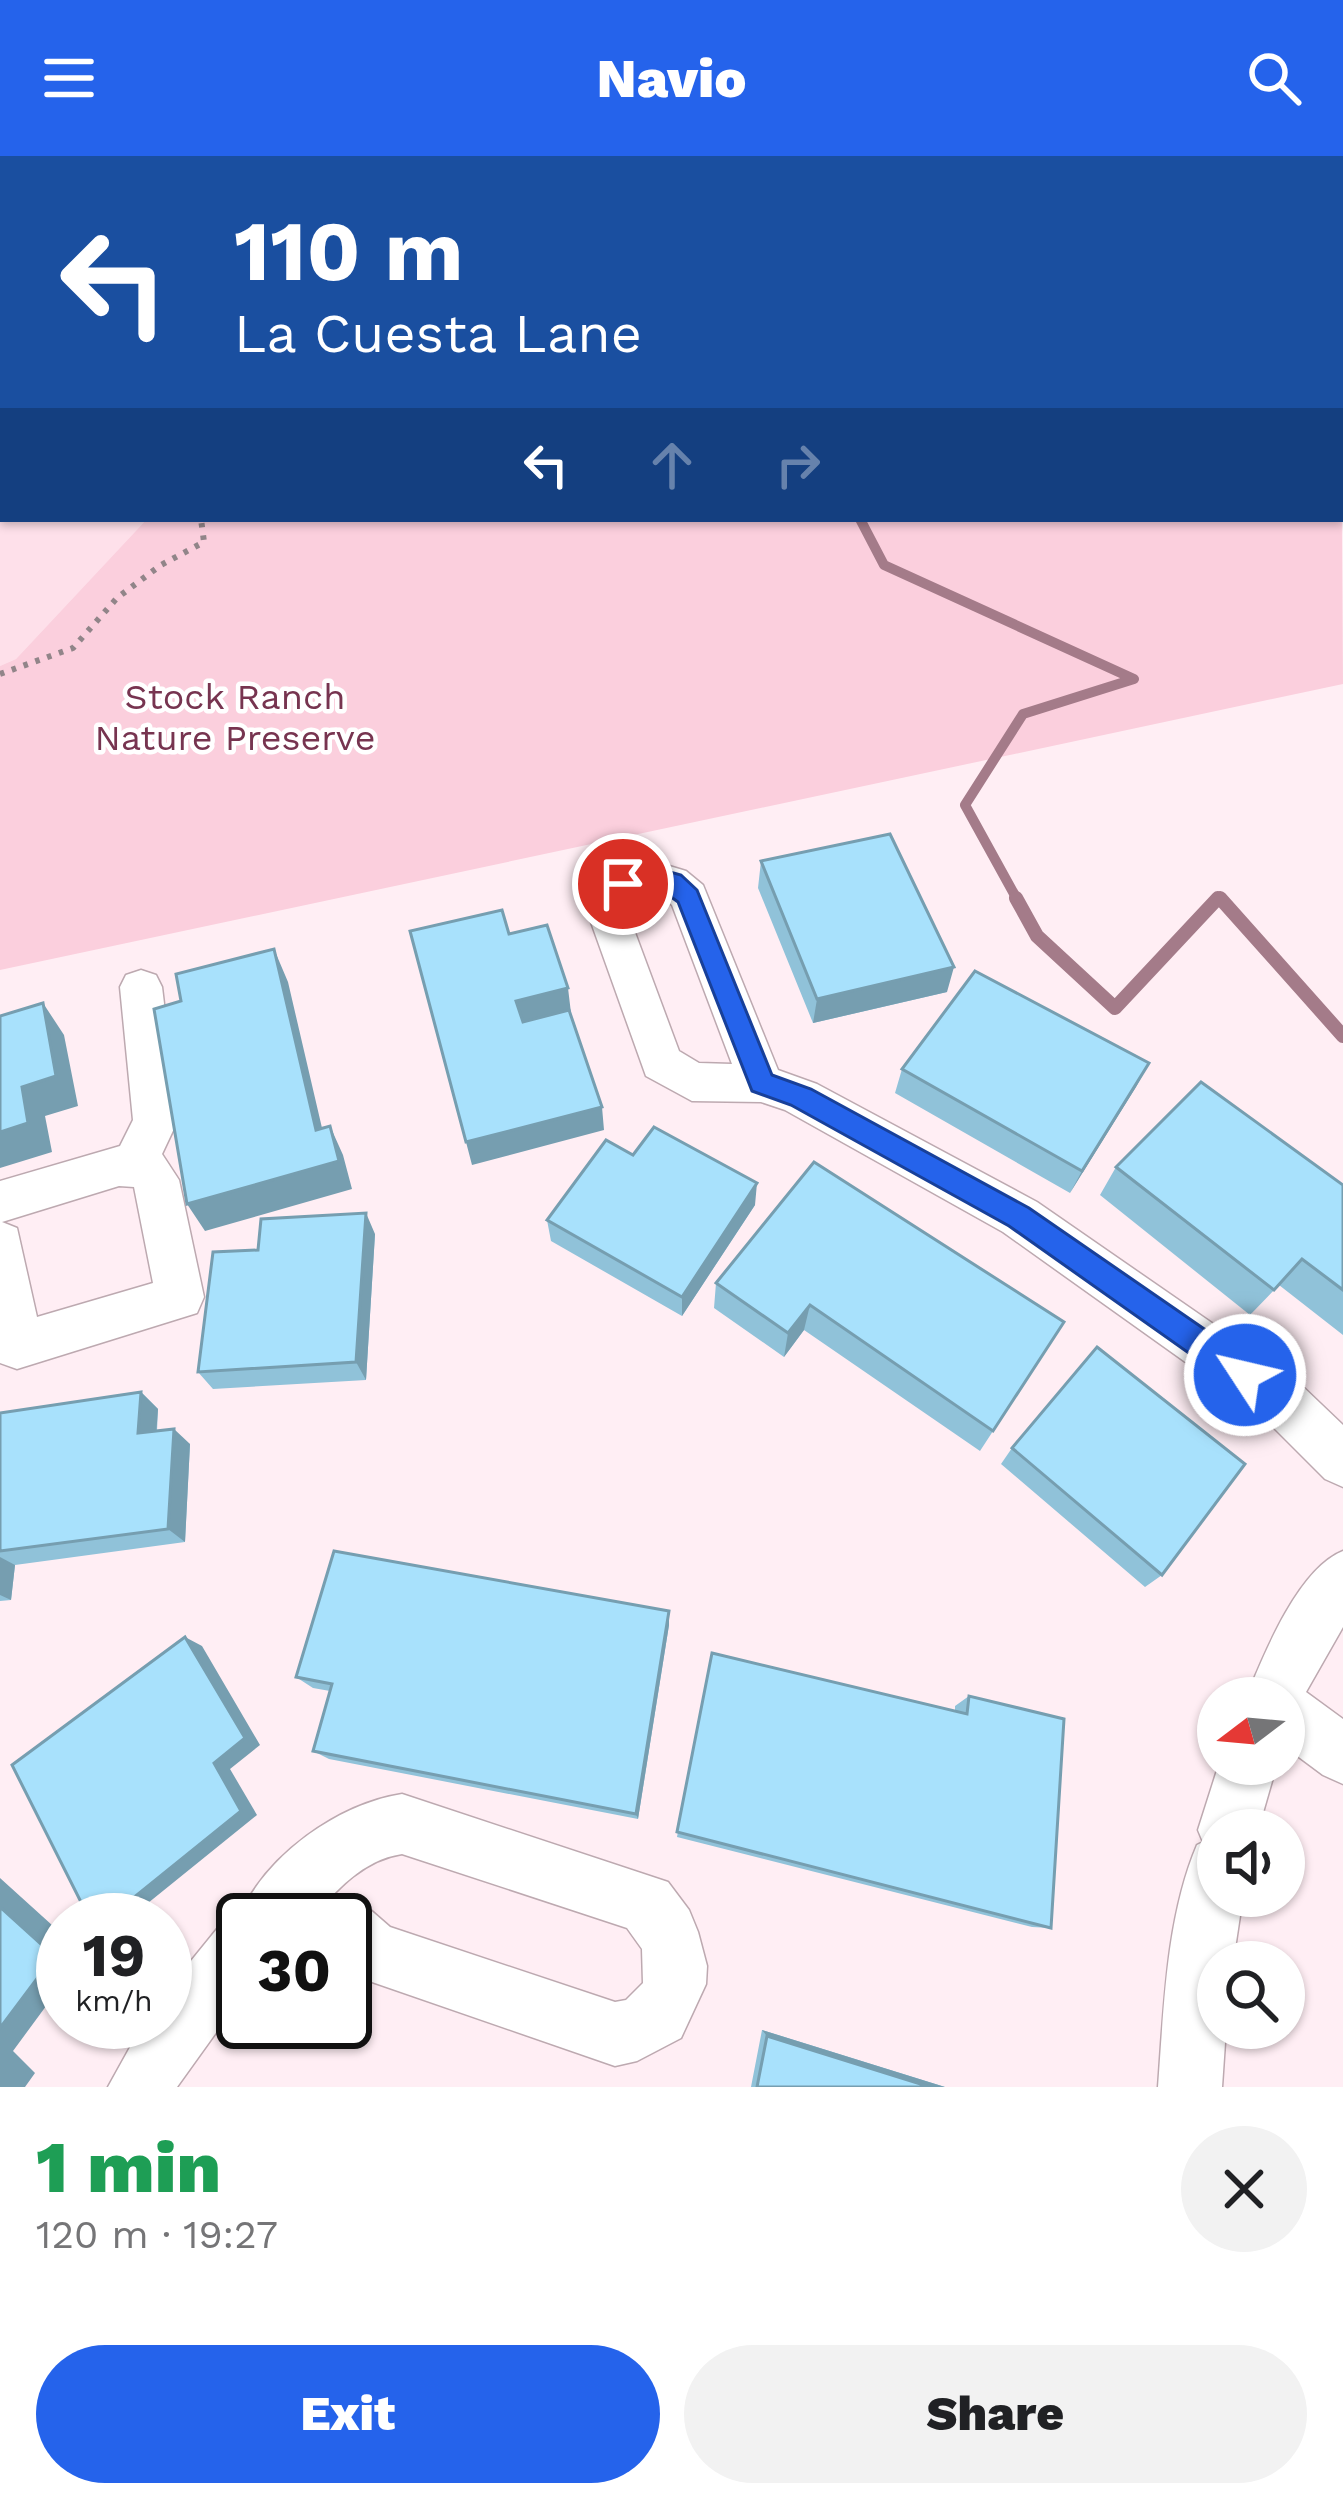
<!DOCTYPE html>
<html lang="en">
<head>
<meta charset="utf-8">
<style>
	body { margin:0; font-family:"Work Sans",sans-serif; background:#f2f2f2; color:#202124; height:100vh; display:flex; flex-direction:column; font-size:45px; white-space:nowrap }
	* { box-sizing:border-box; margin:0 }
	p { font-size:39px; color:#757577 }
	.icon { flex:none; width:66px; height:66px; fill:none; stroke:currentColor; stroke-width:2; stroke-linecap:round; stroke-linejoin:round }
	.map { position:relative; height:1931px; overflow:hidden }
	.panel { display:flex; flex-direction:column; background:#fff; flex:1 }
	.panel>* { flex:none }
	.guide { position:absolute; left:0px; top:0px; width:1344px; height:366px; box-shadow:0 3px 9px #0004; background:#1a4fa0; color:#fff; overflow:hidden }
	.needle { width:78px; rotate:254deg }
	.buttons { position:absolute; left:1197px; top:1521px; display:grid; gap:24px }
	.buttons a { display:grid; place-items:center; width:108px; height:108px; border-radius:50%; background:#fff; box-shadow:0 3px 9px #0004; font-size:60px }
	.speed { position:absolute; left:36px; top:1737px; display:flex; gap:24px; font-size:60px; font-weight:700; text-align:center }
	.speed>* { display:grid; place-content:center; width:156px; height:156px; border-radius:50%; background:#fff; box-shadow:0 3px 9px #0004; line-height:1 }
	.speed small { font-size:30px; font-weight:400 }
	.speed .limit { border:6px solid #111; border-radius:18px; background:#fff; color:#111 }
	.pin { position:absolute; display:grid; place-items:center; width:102px; height:102px; color:#fff; margin:-51px; border:6px solid #fff; border-radius:50%; box-shadow:0 3px 12px #0007 }
	.me { position:absolute; width:132px; margin:-66px; rotate:305deg; stroke-linejoin:round; filter:drop-shadow(0 0 9px #0008) }
	.turn { display:flex; align-items:center; gap:42px; height:252px; padding:0 36px; font-size:54px }
	.turn .icon { width:156px; height:156px; stroke-width:2.5 }
	.turn b { display:block; font-size:84px; line-height:102px }
	.lanes { display:flex; align-items:center; height:114px; padding:0 36px; background:#0003; justify-content:center; gap:60px; direction:ltr }
	.lanes .off { opacity:.35 }
	.round { display:grid; place-items:center; flex:none; width:126px; height:126px; border-radius:63px; background:#f2f2f2 }
	.headline { display:flex; align-items:center; justify-content:space-between; height:204px; padding:0 36px }
	h1 { font-size:72px; font-weight:800; line-height:90px; color:#1e9e55 }
	.cta { display:flex; gap:24px; margin-top:auto; padding:24px 36px }
	.cta a { flex:1; height:138px; border-radius:72px; background:#2563eb; color:#fff; font-size:48px; font-weight:800; line-height:138px; text-align:center }
	.cta a+a { background:#f2f2f2; color:#202124 }
	header { display:flex; justify-content:space-between; align-items:center; height:156px; padding:0 36px; background:#2563eb; color:#fff; font-size:54px; font-weight:800 }
	.map>svg:first-child { display:block }
	.built { fill:#fee0ea }
	.green { fill:#fbcfdd }
	.lines { fill:none; stroke-linecap:round; stroke-linejoin:round }
	.stream-far2 { stroke:#a47b89; stroke-width:9 }
	.stream-far1 { stroke:#a47b89; stroke-width:10 }
	.stream { stroke:#a47b89; stroke-width:14 }
	.minor-casing { stroke:#bda9b0; stroke-width:3 }
	.path-far1 { stroke:#918589; stroke-width:4.5; stroke-dasharray:4.5 6; stroke-linecap:butt }
	.path { stroke:#918589; stroke-width:6; stroke-dasharray:4.5 8; stroke-linecap:butt }
	.minor { fill:#fff; fill-rule:evenodd }
	.wall { fill:#90c2d9 }
	.shaded-wall { fill:#769eb0 }
	.building { fill:#a8e1fc; stroke:#769eb0; stroke-width:3 }
	.route { fill:#2563eb; stroke:#184099; stroke-width:3 }
	.labels { text-anchor:middle; dominant-baseline:central; stroke-width:9; stroke-linejoin:round; paint-order:stroke }
	.park-label { font-size:36px; fill:#773450; stroke:#fff }
</style>
</head>
<body>
<header><svg class="icon" aria-label="menu" viewBox="0 0 24 24"><path d="M4 6h16M4 12h16M4 18h16"/></svg>Navio<svg class="icon" aria-label="search" viewBox="0 0 24 24"><circle cx="10" cy="10" r="6"/><path d="M15 15l6 6"/></svg></header>
<div class="map">
<svg width="1343" height="1931" viewBox="0 0 1343 1931">
	<rect width="100%" height="100%" fill="#ffeef4"/>
	<path class="built" d="M0,0L119,3H3V363H147L16,503L0,510Z"/>
	<path class="green" d="M118,0H1300L1295,3Z
		M1341,243L1343,528L0,814V510L16,503L147,363H1341Z"/>
	<g class="lines">
		<path class="stream-far2" d="M893,0L897,3"/>
		<path class="stream-far1" d="M860,363L884,409L1134,523L1023,558L965,649L1018,745
			M1216,745L1219,741L1222,745"/>
		<path class="stream" d="M1016,742L1037,780L1115,852L1218,742
			M1220,742L1343,880"/>
		<defs>
			<path id="minor" d="M1343,1V17L1341,18V3H1336Z
				M1341,67H1343V84H1341Z
				M656,706L686,715L703,729L778,914L817,928L1037,1046L1300,1228L1343,1269V1331L1325,1323L1264,1262L1003,1076L785,954L761,946L692,945L646,920L587,755C599,721 621,709 656,706ZM647,737H658L672,749L732,908L699,907L679,895L627,755L633,744Z
				M141,814L156,819L162,831L178,964L162,998L179,1024L204,1141L197,1157L17,1213L0,1207V1025L120,990L133,964L120,831L126,819ZM119,1030L134,1031L153,1127L37,1161L17,1072L2,1066Z
				M1343,1395V1471L1306,1536L1343,1563V1628L1323,1619L1284,1590V1542H1246C1264,1498 1298,1413 1343,1395Z
				M1219,1608H1277L1258,1674H1218V1740H1243L1233,1806H1218V1872H1226L1222,1931H1158C1164,1852 1166,1762 1197,1689L1203,1686L1198,1674Z
				M402,1638L668,1726L689,1754L698,1776L707,1810L706,1828L681,1882L637,1905L615,1910L349,1818L345,1814V1764H318L323,1751L345,1742L367,1751L390,1771L615,1846L626,1844L643,1827L642,1793L627,1772L402,1698C362,1704 336,1735 310,1764H243V1839L177,1931H108L144,1866H165V1837L221,1768L240,1760C265,1700 338,1648 402,1638Z"/>
		</defs>
		<use href="#minor" class="minor-casing"/>
		<path class="path-far1" d="M1206,0L1211,3"/>
		<path class="path" d="M0,518L73,492L117,442L161,409L204,386L201,363"/>
		<use href="#minor" class="minor"/>
	</g>
	<path class="wall" d="M1343,207V234L1341,233V209Z
		M761,705L947,836L813,867L758,732Z
		M1149,907L1070,1037L895,937L902,913Z
		M633,999L755,1049L682,1160L551,1085L547,1064Z
		M1116,1011L1343,1029V1179L1279,1129L1250,1159L1100,1039Z
		M375,1078L366,1224L213,1233L198,1216L258,1094Z
		M716,1127L1064,1166L980,1295L804,1174L784,1201L714,1152Z
		M141,1236L158,1253L157,1275L190,1288L185,1386L15,1409L11,1444L0,1445V1257Z
		M1012,1292L1162,1419L1145,1431L1001,1308Z
		M669,1455V1469L638,1663L329,1603L313,1595L330,1535L313,1532L296,1521Z
		M712,1497L955,1555V1550L969,1540L1051,1772L1032,1771L677,1681Z
		M762,1874L945,1931H751Z"/>
	<path class="shaded-wall" d="M3,264V305H0V265Z
		M274,793L288,826L329,1002L316,974Z
		M954,811L947,836L813,867L817,843Z
		M568,832L571,857L520,870L516,845Z
		M43,847L64,879L78,950L45,960L52,996L0,1012V976L22,931Z
		M1149,907L1136,931L1070,1037L1082,1015Z
		M602,951L604,974L472,1009L466,986Z
		M330,970L343,999L352,1033L205,1075L187,1048Z
		M757,1027L755,1049L682,1160V1141Z
		M366,1057L375,1078L366,1224L356,1206Z
		M810,1149L804,1174L784,1201L788,1177Z
		M141,1236L158,1253L155,1293L138,1277Z
		M174,1273L190,1288L185,1386L168,1373Z
		M0,1401L15,1409L11,1444L0,1439Z
		M669,1455V1469L638,1663L636,1658Z
		M185,1481L202,1490L260,1589L230,1613L257,1659L127,1764H106L214,1607Z
		M0,1722L63,1779V1827L13,1895L35,1917L25,1931H0Z
		M762,1874L945,1931H930L767,1880Z"/>
	<path class="building" d="M0,0H44V3H3V264L0,265Z
		M1343,114V148L1341,146V115Z
		M890,678L954,811L817,843L761,705Z
		M502,754L509,778L547,769L568,832L516,845L523,866L569,854L602,951L466,986L410,775Z
		M274,793L316,974L330,970L339,1005L187,1048L154,853L181,845L176,818Z
		M975,815L1149,907L1082,1015L902,913Z
		M43,847L56,920L22,931L28,967L0,976V860Z
		M1201,926L1343,1029V1134L1302,1103L1274,1134L1116,1011Z
		M654,971L757,1027L682,1141L547,1064L606,984L633,999Z
		M814,1006L1064,1166L993,1275L810,1149L788,1177L716,1127Z
		M366,1057L356,1206L198,1216L213,1096L258,1094L261,1063Z
		M1097,1191L1245,1308L1162,1419L1012,1292Z
		M141,1236L138,1277L174,1273L168,1373L0,1395V1257Z
		M334,1395L669,1455L636,1658L313,1595L332,1528L296,1521Z
		M185,1481L245,1582L214,1607L241,1655L106,1764H90L12,1609Z
		M712,1497L967,1558L969,1540L1064,1563L1051,1772L677,1676Z
		M0,1751L54,1800L0,1872Z
		M767,1880L930,1931H757Z"/>
	<path class="route" d="M656,712L681,719L697,734L772,919L811,933L1029,1052L1255,1208L1260,1219L1255,1229L1245,1233L1234,1229L1009,1070L791,949L752,935L678,746L656,730L623,737L611,728L615,722Z"/>
	<g class="labels">
		<g class="park-label">
			<text x="235" y="541">Stock Ranch<tspan x="235" dy="41">Nature Preserve</tspan></text>
		</g>
	</g>
</svg>
<div class="buttons">
<a><svg class="needle" viewBox="-14 -14 28 28"><path d="M0-13l5 13h-10z" fill="#e53935"/><path d="M0 13l5-13h-10z" fill="#757577"/></svg></a>
<a><svg class="icon" aria-label="sound" viewBox="0 0 24 24"><path d="M4 9h4l5-4v14l-5-4H4zM17 9q2 3 0 6"/></svg></a>
<a><svg class="icon" aria-label="search" viewBox="0 0 24 24"><circle cx="10" cy="10" r="6"/><path d="M15 15l6 6"/></svg></a>
</div>
<div class="speed"><div>19<small>km/h</small></div><div class="limit">30</div></div>
<div class="pin" style="left:623px;top:728px;background:#d93025"><svg class="icon" aria-label="arrive" viewBox="0 0 24 24"><path d="M6 21V4h12l-3 4 3 4H6"/></svg></div>
<svg class="me" style="left:1245px;top:1219px" viewBox="-20 -20 40 40"><circle r="17" fill="#2563eb" stroke="#fff" stroke-width="3"/><path d="M0-11L8 9 0 5-8 9z" fill="#fff"/></svg>
<div class="guide">
<div class="turn"><svg class="icon" aria-label="left" viewBox="0 0 24 24"><path d="M17 20v-9H6M10 6l-5 5 5 5"/></svg><div><b>110 m</b>La Cuesta Lane</div></div>
<div class="lanes"><svg class="icon" aria-label="left" viewBox="0 0 24 24"><path d="M17 20v-9H6M10 6l-5 5 5 5"/></svg><svg class="icon off" aria-label="ahead" viewBox="0 0 24 24"><path d="M12 20V5M6 11l6-6 6 6"/></svg><svg class="icon off" aria-label="right" viewBox="0 0 24 24"><path d="M7 20v-9h11M14 6l5 5-5 5"/></svg></div>
</div>
</div>
<section class="panel">
<div class="headline"><div><h1>1 min</h1><p>120 m · 19:27</p></div><a class="round"><svg class="icon" aria-label="close" viewBox="0 0 24 24"><path d="M6 6l12 12M18 6L6 18"/></svg></a></div>
<div class="cta"><a>Exit</a><a>Share</a></div>
</section>
</body>
</html>
